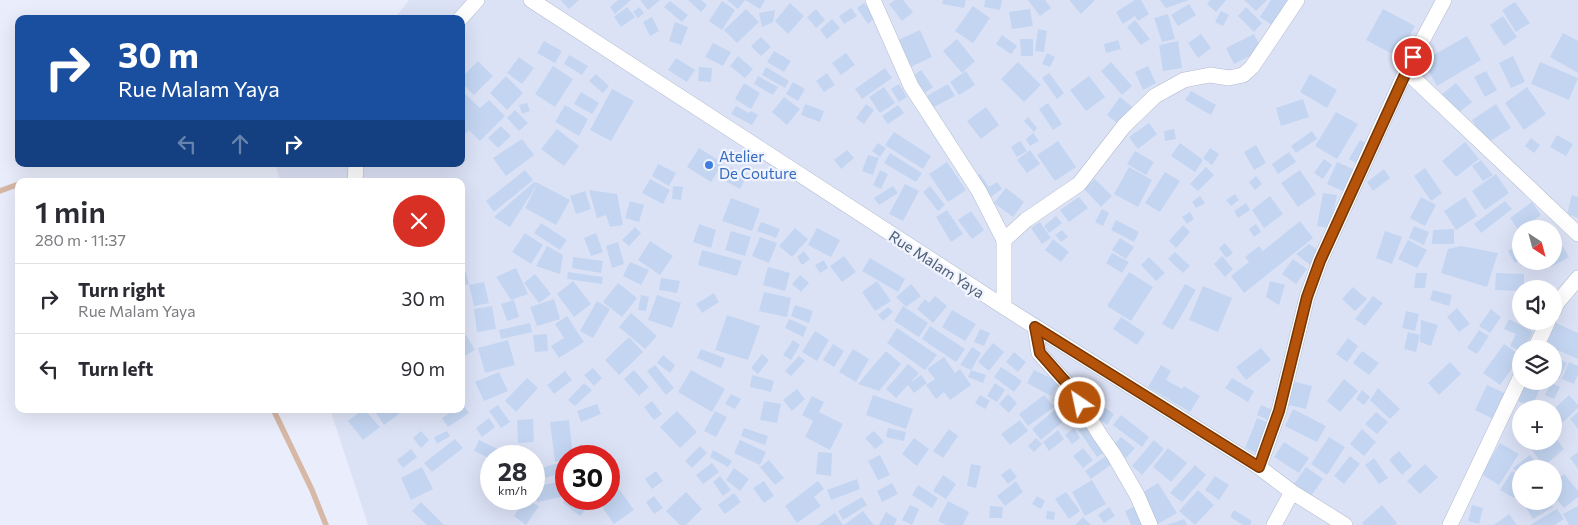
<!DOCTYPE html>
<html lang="en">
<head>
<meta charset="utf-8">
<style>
	body { margin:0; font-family:Commissioner,sans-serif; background:#f2f2f3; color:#2b2b33; height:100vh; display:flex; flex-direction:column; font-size:19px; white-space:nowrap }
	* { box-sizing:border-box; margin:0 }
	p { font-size:16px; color:#7c7c81 }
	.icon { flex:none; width:28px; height:28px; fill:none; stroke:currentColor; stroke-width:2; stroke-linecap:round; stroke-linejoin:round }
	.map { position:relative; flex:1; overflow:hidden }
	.details { position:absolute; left:15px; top:178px; width:450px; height:235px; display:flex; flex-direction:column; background:#fff; border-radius:10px; box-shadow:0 5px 20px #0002 }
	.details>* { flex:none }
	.top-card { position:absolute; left:15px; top:15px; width:450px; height:152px; border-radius:10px; box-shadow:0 5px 20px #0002; background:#1a4fa0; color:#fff; overflow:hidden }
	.needle { width:32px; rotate:144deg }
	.buttons { position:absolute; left:1512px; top:220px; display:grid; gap:10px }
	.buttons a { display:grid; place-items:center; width:50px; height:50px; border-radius:50%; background:#fff; box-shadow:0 5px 20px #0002; font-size:25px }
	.speed { position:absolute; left:480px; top:445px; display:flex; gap:10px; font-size:25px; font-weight:700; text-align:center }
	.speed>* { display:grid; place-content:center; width:65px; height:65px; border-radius:50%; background:#fff; box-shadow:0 5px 20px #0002; line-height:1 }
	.speed small { font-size:12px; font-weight:400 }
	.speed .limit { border:8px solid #d22; background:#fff; color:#111 }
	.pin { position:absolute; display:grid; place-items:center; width:42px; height:42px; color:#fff; margin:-21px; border:2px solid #fff; border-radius:50%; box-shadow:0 1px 5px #0007 }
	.me { position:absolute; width:55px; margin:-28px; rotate:326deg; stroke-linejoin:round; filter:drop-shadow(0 0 4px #0008) }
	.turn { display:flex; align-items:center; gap:18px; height:105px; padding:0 20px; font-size:22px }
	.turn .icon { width:65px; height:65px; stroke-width:2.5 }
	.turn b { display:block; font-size:35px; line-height:42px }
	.lanes { display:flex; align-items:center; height:48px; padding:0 20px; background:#0003; justify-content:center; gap:25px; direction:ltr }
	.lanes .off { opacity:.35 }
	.round { display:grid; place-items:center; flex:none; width:52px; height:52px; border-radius:26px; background:#f2f2f3 }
	.head { display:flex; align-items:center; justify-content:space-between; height:85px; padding:0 20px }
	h1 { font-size:30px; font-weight:600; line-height:38px }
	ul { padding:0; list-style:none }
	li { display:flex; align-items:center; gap:15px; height:70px; padding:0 20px; border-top:1px solid #e1e1e2 }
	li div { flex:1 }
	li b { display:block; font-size:19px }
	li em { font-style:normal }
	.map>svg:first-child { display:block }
	.residential { fill:#dce2f6; fill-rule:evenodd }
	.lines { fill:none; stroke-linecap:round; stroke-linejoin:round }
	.stream { stroke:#d7b7a5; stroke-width:5.5 }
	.building { fill:#c3d5f1 }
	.street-casing { stroke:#b0bbce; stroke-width:16 }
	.street { stroke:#fff; stroke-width:15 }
	.route-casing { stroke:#753606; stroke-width:12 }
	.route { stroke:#b45309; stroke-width:9 }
	.shop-dot { fill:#3f7fe0; stroke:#f1f4fe; stroke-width:2 }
	.labels { text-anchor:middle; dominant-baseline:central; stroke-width:4.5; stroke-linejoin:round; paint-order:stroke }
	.shop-label { font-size:15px; fill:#366cbe; stroke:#f1f4fe; text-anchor:start }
	.street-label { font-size:15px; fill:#4e6077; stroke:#f1f4fe }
</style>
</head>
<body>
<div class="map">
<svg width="1578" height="525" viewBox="0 0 1578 525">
	<rect width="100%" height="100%" fill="#eaeefc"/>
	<path class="residential" d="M409,0H1578V525H368L330,409H461V181H280L276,166L278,164H461V19H394ZM1521,229H1554V261H1521ZM1521,289H1554V321H1521ZM1521,349H1554V381H1521ZM1521,409H1554V441H1521ZM491,456H534V499H491ZM566,456H609V499H566ZM1521,469H1554V501H1521Z"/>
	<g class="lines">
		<path class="stream" d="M0,191L19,184
			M273,409L312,490L326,525"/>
	</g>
	<path class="building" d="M562,0H579L569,9L561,1Z
		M618,0H631L615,14L610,7Z
		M640,0H660L648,10Z
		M688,0H701L707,5L701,12Z
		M727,0H765L760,9L745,0L738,9Z
		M895,0H903L913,12L902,21L889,4Z
		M943,0H966L964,8L942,4Z
		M985,0H1002L1000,10L984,7Z
		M1028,0H1045L1051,8L1040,16Z
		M1069,0H1095L1081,14Z
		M1135,0H1141L1149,14L1138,21L1135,16L1123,24L1116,12Z
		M1160,0H1189L1166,8Z
		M1210,0H1226L1216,12L1207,4Z
		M1244,0H1267L1256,11Z
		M1271,0H1291L1275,27L1260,17Z
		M670,1L688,15L682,22L664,7Z
		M722,1L735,10L722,30L709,21Z
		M1515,2L1530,23L1516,32L1502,10Z
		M790,3L804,16L788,34L775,21Z
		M864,3L875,18L868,24L857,8Z
		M1189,4L1196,15L1178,26L1171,15Z
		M973,6L990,18L973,43L955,31Z
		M627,7L635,17L621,27L614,17Z
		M639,7L644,13L638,18L633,12Z
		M1246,7L1262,23L1254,32L1238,16Z
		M851,8L857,16L844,24L839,16Z
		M746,9L759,22L737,43L724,30Z
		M816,9L825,20L816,28L807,17Z
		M1030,9L1033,26L1012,29L1009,12Z
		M1383,9L1415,26L1398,57L1366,40Z
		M775,10L773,22L762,27L759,13Z
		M1221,11L1229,15L1223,26L1215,22Z
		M1168,14L1175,39L1162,42L1154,18Z
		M1503,16L1517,37L1504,46L1490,25Z
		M652,17L659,31L650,36L643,22Z
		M832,19L840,28L827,39L820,30Z
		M1135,20L1150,39L1141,45L1127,27Z
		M675,22L688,27L681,45L669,41Z
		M1038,29L1047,31L1044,52L1035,51Z
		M920,30L932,57L906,69L894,42Z
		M1563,33L1578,41V73L1550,57Z
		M1201,34L1211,48L1198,58L1188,43Z
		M1254,34L1262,50L1234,64L1226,48Z
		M1002,35L1017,46L1011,54L996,44Z
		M1467,36L1481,60L1437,86L1423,61Z
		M761,37L771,47L761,56L751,46Z
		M957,39L975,61L962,73L943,51Z
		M1020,39H1033V56H1021Z
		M1118,40L1121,49L1106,53L1104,44Z
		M544,41L562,51L555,63L537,53Z
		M1178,41L1182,68L1163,71L1159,45Z
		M713,43L731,52L723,66L705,57Z
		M774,51L791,61L784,72L767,62Z
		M846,53L855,65L841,75L832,63Z
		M1047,53L1055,57L1050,67L1042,64Z
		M569,55L588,66L582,75L564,64Z
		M738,56L753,69L745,78L730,66Z
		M1513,56L1525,82L1511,88L1499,63Z
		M519,57L534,68L522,84L507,73Z
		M676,58L695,70L687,82L668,70Z
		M478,61L493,76L474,95L461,82V78Z
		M1018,62L1041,85L1024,102L1001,79Z
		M1111,62L1132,86L1122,95L1101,71Z
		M1540,62L1578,78L1569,100L1531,84Z
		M553,66L573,79L555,107L535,94Z
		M1148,66L1156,83L1143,90L1135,72Z
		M699,67L712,68L711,82L698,81Z
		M766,67L789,81L785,88L762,75Z
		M885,68L892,78L862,99L855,89Z
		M921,70L933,87L922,95L910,78Z
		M966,71L975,85L959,95L950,82Z
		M1486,71L1497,90L1485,97L1474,77Z
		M827,73L835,85L824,92L816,81Z
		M1049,73L1064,93L1057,99L1042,78Z
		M596,74L609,86L603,93L589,81Z
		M1310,74L1337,90L1327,108L1300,92Z
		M506,76L523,93L507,110L490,93Z
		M758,76L778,87L773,95L754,84Z
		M1089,76L1105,97L1086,111L1070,90Z
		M793,82L805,89L798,101L786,94Z
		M744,83L760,93L751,109L735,99Z
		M1456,83L1472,102L1457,114L1441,95Z
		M899,84L907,97L899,102L891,89Z
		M948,84L955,96L932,108L925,97Z
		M884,87L895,103L880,113L869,97Z
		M1527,87L1546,114L1524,130L1505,103Z
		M612,89L634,101L611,141L590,130Z
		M1191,91L1216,105L1211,115L1185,100Z
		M581,92L599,103L592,114L574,104Z
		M465,94L480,108L489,100L505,116L480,141L469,130L461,138V98Z
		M784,97L800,109L787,125L772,112Z
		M1120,97L1136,110L1122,127L1107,115Z
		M1303,99L1309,117L1281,126L1276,108Z
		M527,103L530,111L522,114L519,105Z
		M1048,103L1062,124L1053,130L1039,109Z
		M805,104L824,111L820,122L801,115Z
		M866,104L874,110L864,124L856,118Z
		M1496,104L1511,128L1487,143L1472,120Z
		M565,105L588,119L579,136L555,122Z
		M898,105L904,113L888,124L882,116Z
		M736,106L749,113L751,111L758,115L752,125L731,114Z
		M986,107L999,125L981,139L967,121Z
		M515,110L528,123L519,131L507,118Z
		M1336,112L1358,124L1337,159L1315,146Z
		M1028,117L1037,128L1034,132L1024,121Z
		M1149,123L1157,134L1138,149L1129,137Z
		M501,126L511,136L498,148L488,138Z
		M557,129L579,146L564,166L541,149Z
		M1174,129L1176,139L1165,141L1164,131Z
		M1312,131L1317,139L1296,153L1291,146Z
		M894,132L931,156L923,169L885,145Z
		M1033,133L1039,141L1030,146L1026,139Z
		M1557,135L1573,144L1566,156L1550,147Z
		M1531,138L1540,145L1534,153L1525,146Z
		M522,139L534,155L506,176L493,158Z
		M1360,140L1370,145L1359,165L1349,159Z
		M1020,141L1027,151L1017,157L1011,147Z
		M1058,141L1076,167L1055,181L1037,155Z
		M1465,142L1479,159L1456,177L1442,161Z
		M878,143L886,148L880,157L872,151Z
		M1180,143L1203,160L1195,172L1171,156Z
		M1256,145L1266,163L1254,170L1244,152Z
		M699,148L723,163L711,182L687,167Z
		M1210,148L1219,154L1212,165L1203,158Z
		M847,150L854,158L841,169L834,160Z
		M1030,150L1040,164L1027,173L1017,160Z
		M1135,151L1154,162L1146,175L1127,164Z
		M1289,152L1296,162L1278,174L1272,164Z
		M890,153L922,173L916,182L884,163Z
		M868,155L879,158L873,175L862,171Z
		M1324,159L1332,165L1323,179L1314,173Z
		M1481,160L1493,175L1483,181L1472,166Z
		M947,162L966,190L948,202L929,174Z
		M1337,162L1353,169L1343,191L1327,184Z
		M658,164L676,173L669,186L652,176Z
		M731,167L747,176L740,189L723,180Z
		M1129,167L1152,180L1138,207L1114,194Z
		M1206,167L1214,175L1198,191L1190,184Z
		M1425,168L1442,193L1431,201L1414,176Z
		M1384,169L1390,178L1373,191L1367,182Z
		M525,170L533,180L494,212L486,201Z
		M880,170L888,174L881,189L873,185Z
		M1300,170L1316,194L1298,207L1281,183Z
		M1165,172L1180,181L1160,212L1145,203Z
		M980,174L989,187L997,182L1002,189L988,199L974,178Z
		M1496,174L1509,193L1485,210L1472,191Z
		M1256,176L1262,184L1255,190L1249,182Z
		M650,179L670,190L663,204L642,193Z
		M1095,179L1112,196L1101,207L1084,189Z
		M534,182L538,183L510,227L494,217Z
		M538,183L570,200L556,225L525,208Z
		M905,184L919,191L903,221L889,214Z
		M673,186L683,187L681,200L672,199Z
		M893,186L898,193L879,205L874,198Z
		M930,186L945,205L938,211L923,192Z
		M1006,188L1024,202L1013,217L994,203Z
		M589,190L617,194L623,225L610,227L606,215L597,218Z
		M585,191L591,209L576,214L570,196Z
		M1323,193L1337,195L1330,228L1317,226Z
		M1235,194L1239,200L1231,206L1226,200Z
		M1572,195L1578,197V218L1567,214Z
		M1200,196L1205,203L1196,208L1192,202Z
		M1270,196L1283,214L1264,228L1252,210Z
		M1079,197L1088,208L1069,222L1060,210Z
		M1421,197L1436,205L1425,226L1410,218Z
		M1465,197L1477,216L1456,230L1444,211Z
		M731,198L760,209L752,231L722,221Z
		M630,201L644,205L639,222L625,218Z
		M1505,201L1512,209L1481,233L1474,224Z
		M1532,202L1541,215L1519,231L1510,218Z
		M1246,203L1250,210L1238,218L1234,211Z
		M1102,209L1109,213L1103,226L1095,222Z
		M947,210L963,234L951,242L936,217Z
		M971,211L984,230L972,239L958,220Z
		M1190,212L1194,219L1187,224L1182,217Z
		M1056,216L1062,223L1049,233L1044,226Z
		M1116,220L1139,232L1134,242L1111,230Z
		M1300,221L1313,238L1244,293L1231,276L1249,262L1245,257L1259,246L1263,251Z
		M761,222L780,229L776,238L757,231Z
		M1040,222L1051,238L1042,244L1031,228Z
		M541,223L567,240L560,250L534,233Z
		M699,224L716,230L711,248L693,242Z
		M1256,224L1261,232L1254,237L1249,229Z
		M1183,225L1190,232L1176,248L1169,241Z
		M1414,226L1429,232L1424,245L1409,238Z
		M635,227L641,233L629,246L622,240Z
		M795,228L808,239L792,257L779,246Z
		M817,228L840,240L831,257L808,245Z
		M1454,229V244H1432L1433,230Z
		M1062,230L1068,237L1061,242L1055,235Z
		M731,231L751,237L745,256L725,250Z
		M1385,231L1402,237L1392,264L1376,258Z
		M525,233L543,245L531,264L512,252Z
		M596,233L603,252L591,256L584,238Z
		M760,237L777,243L769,263L752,256Z
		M1120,238L1134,247L1126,259L1112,250Z
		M1053,239L1069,252L1061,262L1045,250Z
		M1408,240L1427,250L1417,268L1398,259Z
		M650,241L673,256L660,275L638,260Z
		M618,242L624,264L612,268L606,246Z
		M1225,243L1233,253L1226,258L1219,248Z
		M1521,243V259L1515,263L1508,251Z
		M1309,244L1319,251L1310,265L1296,254Z
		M1561,244L1569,257L1551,267L1548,261H1554V248Z
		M547,246L563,255L560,274L536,266Z
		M1461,246L1498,253L1487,287L1441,273L1448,249Z
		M702,250L742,261L737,276L698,265Z
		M804,251L810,259L802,265L797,257Z
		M1175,252L1190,266L1183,273L1168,259Z
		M1112,253L1129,262L1122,273L1106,263Z
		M844,256L856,272L842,282L830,266Z
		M1222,256L1233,269L1225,277L1214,264Z
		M573,257L603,261L601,273L572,268Z
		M1149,257L1165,273L1156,281L1141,265Z
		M870,258L905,279L898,292L862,271Z
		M1293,259L1307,269L1296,284L1282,274Z
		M824,260L828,268L820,273L815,265Z
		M630,262L649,270L641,285L623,276Z
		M768,267L790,273L785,291L763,285Z
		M516,268L528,294L511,300L496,277Z
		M466,272L469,284L461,286V273Z
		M568,272L603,277L602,284L567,279Z
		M1129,272L1153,287L1131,321L1107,306Z
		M1416,273H1427L1425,288H1414Z
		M1496,273L1524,274V289H1521V291L1495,290Z
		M535,274L551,294L539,303L524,283Z
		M800,275L809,283L801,292L792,284Z
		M661,278L680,281L677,293L659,290Z
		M573,281L591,304L574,317L557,294Z
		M877,281L891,301L875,311L862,292Z
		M1270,281L1285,285L1279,305L1266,297Z
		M484,282L489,303L474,306L469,285Z
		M618,283L637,298L622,317L603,302Z
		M911,284L921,296L906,307L896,297Z
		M1185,284L1196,290L1173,330L1162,324Z
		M1203,286L1232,298L1218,332L1189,320Z
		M1353,287L1367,299L1355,311L1342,299Z
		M1433,290L1452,295L1449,306L1430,300Z
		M764,292L791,298L787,317L759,311Z
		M714,293L719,302L702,313L696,304Z
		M641,295L649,297L646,311L638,310Z
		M657,295L681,303L672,328L648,320Z
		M935,296L947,306L933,323L917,309L925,299L929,303Z
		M1373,296L1383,303L1365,326L1355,319Z
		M554,299L560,319L537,326L530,307Z
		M514,300L519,317L507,321L501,304Z
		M597,301L610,309L593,338L580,331Z
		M795,305L813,311L809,323L791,316Z
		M492,306L496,329L477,332L474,309Z
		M903,306L928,323L919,337L894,321Z
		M888,307L893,312L883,321L878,315Z
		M1457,308L1470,324L1459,332L1447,317Z
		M1491,309L1501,317L1490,333L1479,326Z
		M952,310L976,324L965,341L942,327Z
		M1406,311L1419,314L1415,331L1402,328Z
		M631,313L657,336L645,349L619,327Z
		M727,315L760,326L748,360L715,350Z
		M567,316L584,342L559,358L551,346L564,338L555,324Z
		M1121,317L1145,333L1137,345L1113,329Z
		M789,319L807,327L803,337L785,328Z
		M1509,319L1533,332L1528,342L1534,346L1533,349H1521V352L1510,346L1516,334L1504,329Z
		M1421,320L1438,325L1431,346L1420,342Z
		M530,323L532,332L501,339L499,330Z
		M1556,323L1578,333V359L1546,345Z
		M930,326L965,349L956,362L922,339Z
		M897,328L937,355L925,370L887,343Z
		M980,329L990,333L984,346L974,342Z
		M1479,330L1489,336L1477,354L1467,348Z
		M815,331L829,340L817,361L802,352Z
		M1408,332L1420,335L1416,352L1404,349Z
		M547,334L548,351L535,352L533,335Z
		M466,335L475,350L461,358V338Z
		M629,337L643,352L619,375L605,360Z
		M1348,338L1358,346L1347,362L1336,354Z
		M508,340L515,365L485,373L478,348Z
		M793,340L800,345L791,360L783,355Z
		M993,343L1004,352L989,371L978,362Z
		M833,344L844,351L834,367L823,360Z
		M1504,344L1521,356L1500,385L1483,373Z
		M972,347L981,353L971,370L986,375L983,383L968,377L971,370L960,365Z
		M1261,348L1271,360L1246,380L1236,367Z
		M701,349L725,358L721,368L697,358Z
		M853,349L869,359L856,382L839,372Z
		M886,351L901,364L879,391L858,384Z
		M1362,351L1379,363L1369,375L1353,363Z
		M1014,352L1026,362L1018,372L1006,362Z
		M762,354L769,360L758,374L751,368Z
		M663,355L675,365L670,373L657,363Z
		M799,356L805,361L791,376L785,371Z
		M1554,356L1567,363L1559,379L1554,376Z
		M944,357L955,373L960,369L971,385L950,400L944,392L936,399L926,385L935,379L927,369Z
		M1450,362L1461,374L1439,395L1428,383Z
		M1569,362L1578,366V374L1574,384L1562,379Z
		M908,364L919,373L910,383L921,375L927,383L914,393L908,385L896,398L886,389Z
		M655,365L674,388L666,395L647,371Z
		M1161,365L1171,371L1166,380L1182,389L1184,386L1200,396L1190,412L1148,387Z
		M1001,367L1022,381L1014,392L994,377Z
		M593,368L602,378L594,386L584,375Z
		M634,370L649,387L639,396L624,379Z
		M691,370L725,389L712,412L678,392Z
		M1034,370L1059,382L1051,396L1027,383Z
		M565,371L572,380L554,394L547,385Z
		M499,372L508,391L484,401L475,382Z
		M752,375L774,381L771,392L750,387Z
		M527,378L538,388L516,412L505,401Z
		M1232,378L1254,391L1248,402L1225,388Z
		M1344,379L1358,391L1340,412L1327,401Z
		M1291,381L1312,386L1306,409L1285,404Z
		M1526,381H1543L1532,407L1518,401Z
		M584,383L592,390L575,406L568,400Z
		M995,383L1005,390L997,402L987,396Z
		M1551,383L1560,387L1554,399L1545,395Z
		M1487,385L1507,394L1495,420L1475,410Z
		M1378,388L1400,409L1390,419L1370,400Z
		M797,389L805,399L792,411L783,400Z
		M1362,390L1370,397L1364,405L1356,399Z
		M1063,392L1077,415L1067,421L1053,399Z
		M731,394L741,399L735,409L725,404Z
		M1008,394L1017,403L1009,413L999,404Z
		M873,395L913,409L906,429L866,415Z
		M980,395L990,401L985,409L975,403Z
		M1044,395L1054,407L1028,426L1019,414Z
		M1569,395L1578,405V408L1562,423L1554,413V409Z
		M812,396L824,402L819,412L843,424L830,450L805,437L813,421L802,415Z
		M652,401L662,414L654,420L644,407Z
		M764,401L781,404L777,423L760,420Z
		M1095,401L1114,414L1107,425L1088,411Z
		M463,404L469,413L448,427L442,418L456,409H461Z
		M597,404L601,414L581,422L577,411Z
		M498,405L510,422L501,428L489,411Z
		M1261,405L1275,411L1270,421L1257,415Z
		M364,409L380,427L363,440L348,421Z
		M382,409H395L399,414L384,425L376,413Z
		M1056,409L1065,420L1041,440L1032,429Z
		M1293,409L1326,426L1317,442L1285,426Z
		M677,411L697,432L680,448L660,427Z
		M715,411L727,417L716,437L704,431Z
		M1376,412L1388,422L1377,434L1365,424Z
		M1578,412V429L1570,419Z
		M1121,415L1149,437L1142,447L1113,425Z
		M1081,417L1105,452L1097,457L1073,422Z
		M489,418L495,427L482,437L476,428Z
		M1257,418L1272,424L1259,454L1245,448Z
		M533,419L534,442L518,443L517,420Z
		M569,420L573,456H566V460L555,462L550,422Z
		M1020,420L1028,431L1010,445L1001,434Z
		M744,428L768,436L765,445L741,436Z
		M888,428L906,432L904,441L886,437Z
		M1074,428L1080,438L1072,444L1065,435Z
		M949,429L958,436L943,458L933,451Z
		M1362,429L1376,442L1364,456L1350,444Z
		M1058,430L1064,439L1049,451L1043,442Z
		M421,431L429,440L421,448L413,438Z
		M447,431L450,436L437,444L434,437Z
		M874,431L884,442L875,449L865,438Z
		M1554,436L1564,449L1544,466L1531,449L1541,441H1554Z
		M1121,437L1135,448L1126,458L1112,447Z
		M1329,437L1345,447L1327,475L1311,464Z
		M914,438L929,449L917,466L902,454Z
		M1036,438L1042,444L1034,452L1028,446Z
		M455,439L463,448L432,472L424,463Z
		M479,440L504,452L502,456H491V459L474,451Z
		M740,440L766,452L760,465L734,453Z
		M1154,440L1164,449L1142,475L1132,466Z
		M1284,442L1309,458L1299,473L1274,457Z
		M1500,443L1519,454L1499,485L1481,474Z
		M700,446L707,453L692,468L685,461Z
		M1083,448L1093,460L1083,468L1073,456Z
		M1168,448L1187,463L1171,482L1153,467Z
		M411,449L417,457L403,468L397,460Z
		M713,450L732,461L728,467L710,457Z
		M1399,451L1412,466L1402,475L1389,460Z
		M818,452L832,453L831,476L816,474Z
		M1578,452V469L1570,458Z
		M880,455L890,475L878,480L868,461Z
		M1107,455L1113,463L1091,479L1085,471Z
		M1530,455L1536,463L1528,469H1521V474L1519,475L1513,468Z
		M1350,456L1360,464L1344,484L1334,476Z
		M1374,458L1388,478L1379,484L1365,465Z
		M769,460L784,478L775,485L760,467Z
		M558,463L561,473L542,479L539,469Z
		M712,463L719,472L703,484L696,475Z
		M971,464L981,466L976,488L967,486Z
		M1425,464L1438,477L1420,494L1407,481Z
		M1195,465L1206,475L1182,502L1170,493Z
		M422,467L433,489L411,500L401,478Z
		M1306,467L1323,479L1311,496L1294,484Z
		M734,468L749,479L740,491L726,480Z
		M1010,468L1017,477L1008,484L1001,475Z
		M656,471L663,481L652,489L645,479Z
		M1512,471L1521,477V487L1514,498L1500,490Z
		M1564,474L1578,491V497L1564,508L1554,496V482Z
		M943,475L956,484L946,499L933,491Z
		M720,476L731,490L723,496L713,482Z
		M1215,476L1229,485L1219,500L1205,490Z
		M857,479L860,489L831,500L827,490Z
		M1092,480L1106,504L1085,516L1072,492Z
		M563,481L566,496L537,502L534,487Z
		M764,481L774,496L764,503L753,488Z
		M818,481L824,489L814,497L821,506L797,523L785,506Z
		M1016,481L1023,492L1005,506L997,496Z
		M892,483L898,494L882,502L877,491Z
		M1158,483L1177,513L1156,525L1137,496Z
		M918,485L938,498L932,508L912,495Z
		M619,489L634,510L614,524L599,503L605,499H609V496Z
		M1198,490L1214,505L1195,525L1179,511Z
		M686,492L702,509L686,525H680L666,511Z
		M1066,492L1080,511L1069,519L1055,499Z
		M734,493L741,502L725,514L718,505Z
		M654,496L663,508L654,514L646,502Z
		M1037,496L1045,501L1041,509L1032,504Z
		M862,497L867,505L843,520L838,511Z
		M525,499L539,506L526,525L514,516Z
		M567,499H594L580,516L563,503Z
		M948,501L969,512L963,525H946L938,521Z
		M1522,501H1550L1553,507L1533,519Z
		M421,502L444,525H427L412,511Z
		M910,505L919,509L912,525L902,520Z
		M1382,505L1397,523L1395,525H1364L1362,523Z
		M1472,505L1483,508L1479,524L1468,521Z
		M990,506L1003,507L1002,518H989Z
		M1136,506L1144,525H1131L1125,511Z
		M1578,506V525H1569L1563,514Z
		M1109,507L1115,516L1104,523L1098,515Z
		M1557,509L1564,519L1555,525H1530Z
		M1234,510L1252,521L1250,525H1243L1230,517Z
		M863,511L874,525H844Z
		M1047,511L1055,512L1054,520L1046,519Z
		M886,512L897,519L894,525H879Z
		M835,513L843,525H818Z
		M1509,514L1517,525H1494Z
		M1083,517L1091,525H1075Z
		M1184,519L1187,525H1167Z"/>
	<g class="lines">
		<defs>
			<path id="street" d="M531,0L1004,307L1259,467L1292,492L1345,525
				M873,0L911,86L979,191L1004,240V307
				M460,19L477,0
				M1406,71L1578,234
				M355,181L356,164
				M1004,240L1026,220L1079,184L1124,126L1155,96L1184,80L1210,75L1229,78L1243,75L1252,67L1297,0
				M1554,310L1557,303L1578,278
				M1035,327L1039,353L1070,387L1100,435L1114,455L1137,495L1150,525
				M1535,349L1548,321
				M1259,467L1279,411L1307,297L1320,261L1406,71L1444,0
				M1274,525L1292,492
				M1450,525L1521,376"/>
		</defs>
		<use href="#street" class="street-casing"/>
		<use href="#street" class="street"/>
	</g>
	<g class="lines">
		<defs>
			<path id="route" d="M1080,403L1070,387L1040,353L1035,327L1259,467L1279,411L1307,297L1320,261L1413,57"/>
		</defs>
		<use href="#route" class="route-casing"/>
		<use href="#route" class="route"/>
	</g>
	<circle class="shop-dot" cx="709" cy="165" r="5"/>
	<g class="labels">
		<g class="shop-label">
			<text x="719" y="156">Atelier<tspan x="719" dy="17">De Couture</tspan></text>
		</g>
		<g class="street-label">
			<text transform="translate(937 264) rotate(33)">Rue Malam Yaya</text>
		</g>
	</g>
</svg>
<div class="buttons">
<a><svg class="needle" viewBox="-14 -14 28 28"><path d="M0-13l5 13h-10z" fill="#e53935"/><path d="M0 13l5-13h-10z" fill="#7c7c81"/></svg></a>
<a><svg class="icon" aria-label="sound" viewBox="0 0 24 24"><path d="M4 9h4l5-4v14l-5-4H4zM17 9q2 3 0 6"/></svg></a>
<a><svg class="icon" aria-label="layers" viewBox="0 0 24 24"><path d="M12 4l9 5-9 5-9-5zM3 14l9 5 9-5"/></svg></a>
<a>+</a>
<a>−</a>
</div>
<div class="speed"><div>28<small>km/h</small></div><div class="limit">30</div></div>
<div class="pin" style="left:1413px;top:57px;background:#d93025"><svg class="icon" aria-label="arrive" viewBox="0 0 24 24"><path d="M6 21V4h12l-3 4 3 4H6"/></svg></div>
<svg class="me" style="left:1080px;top:403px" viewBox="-20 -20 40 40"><circle r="17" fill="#b45309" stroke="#fff" stroke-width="3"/><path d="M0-11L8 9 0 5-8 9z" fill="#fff"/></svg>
<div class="top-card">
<div class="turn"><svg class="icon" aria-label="right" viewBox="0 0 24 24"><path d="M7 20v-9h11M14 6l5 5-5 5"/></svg><div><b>30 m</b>Rue Malam Yaya</div></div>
<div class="lanes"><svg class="icon off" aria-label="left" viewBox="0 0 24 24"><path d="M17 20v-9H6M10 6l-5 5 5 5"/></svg><svg class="icon off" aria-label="ahead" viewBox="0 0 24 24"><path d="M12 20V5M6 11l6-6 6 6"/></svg><svg class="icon" aria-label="right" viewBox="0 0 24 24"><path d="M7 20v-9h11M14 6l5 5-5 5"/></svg></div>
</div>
<section class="details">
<div class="head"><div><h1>1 min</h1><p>280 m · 11:37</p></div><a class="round" style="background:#d93025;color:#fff"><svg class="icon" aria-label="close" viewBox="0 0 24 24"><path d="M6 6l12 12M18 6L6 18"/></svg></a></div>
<ul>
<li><svg class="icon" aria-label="right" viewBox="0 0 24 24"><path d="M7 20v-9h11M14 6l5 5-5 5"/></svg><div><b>Turn right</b><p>Rue Malam Yaya</p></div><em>30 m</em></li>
<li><svg class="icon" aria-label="left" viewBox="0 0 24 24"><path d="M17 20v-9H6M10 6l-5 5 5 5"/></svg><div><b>Turn left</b></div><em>90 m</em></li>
</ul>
</section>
</div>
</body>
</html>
